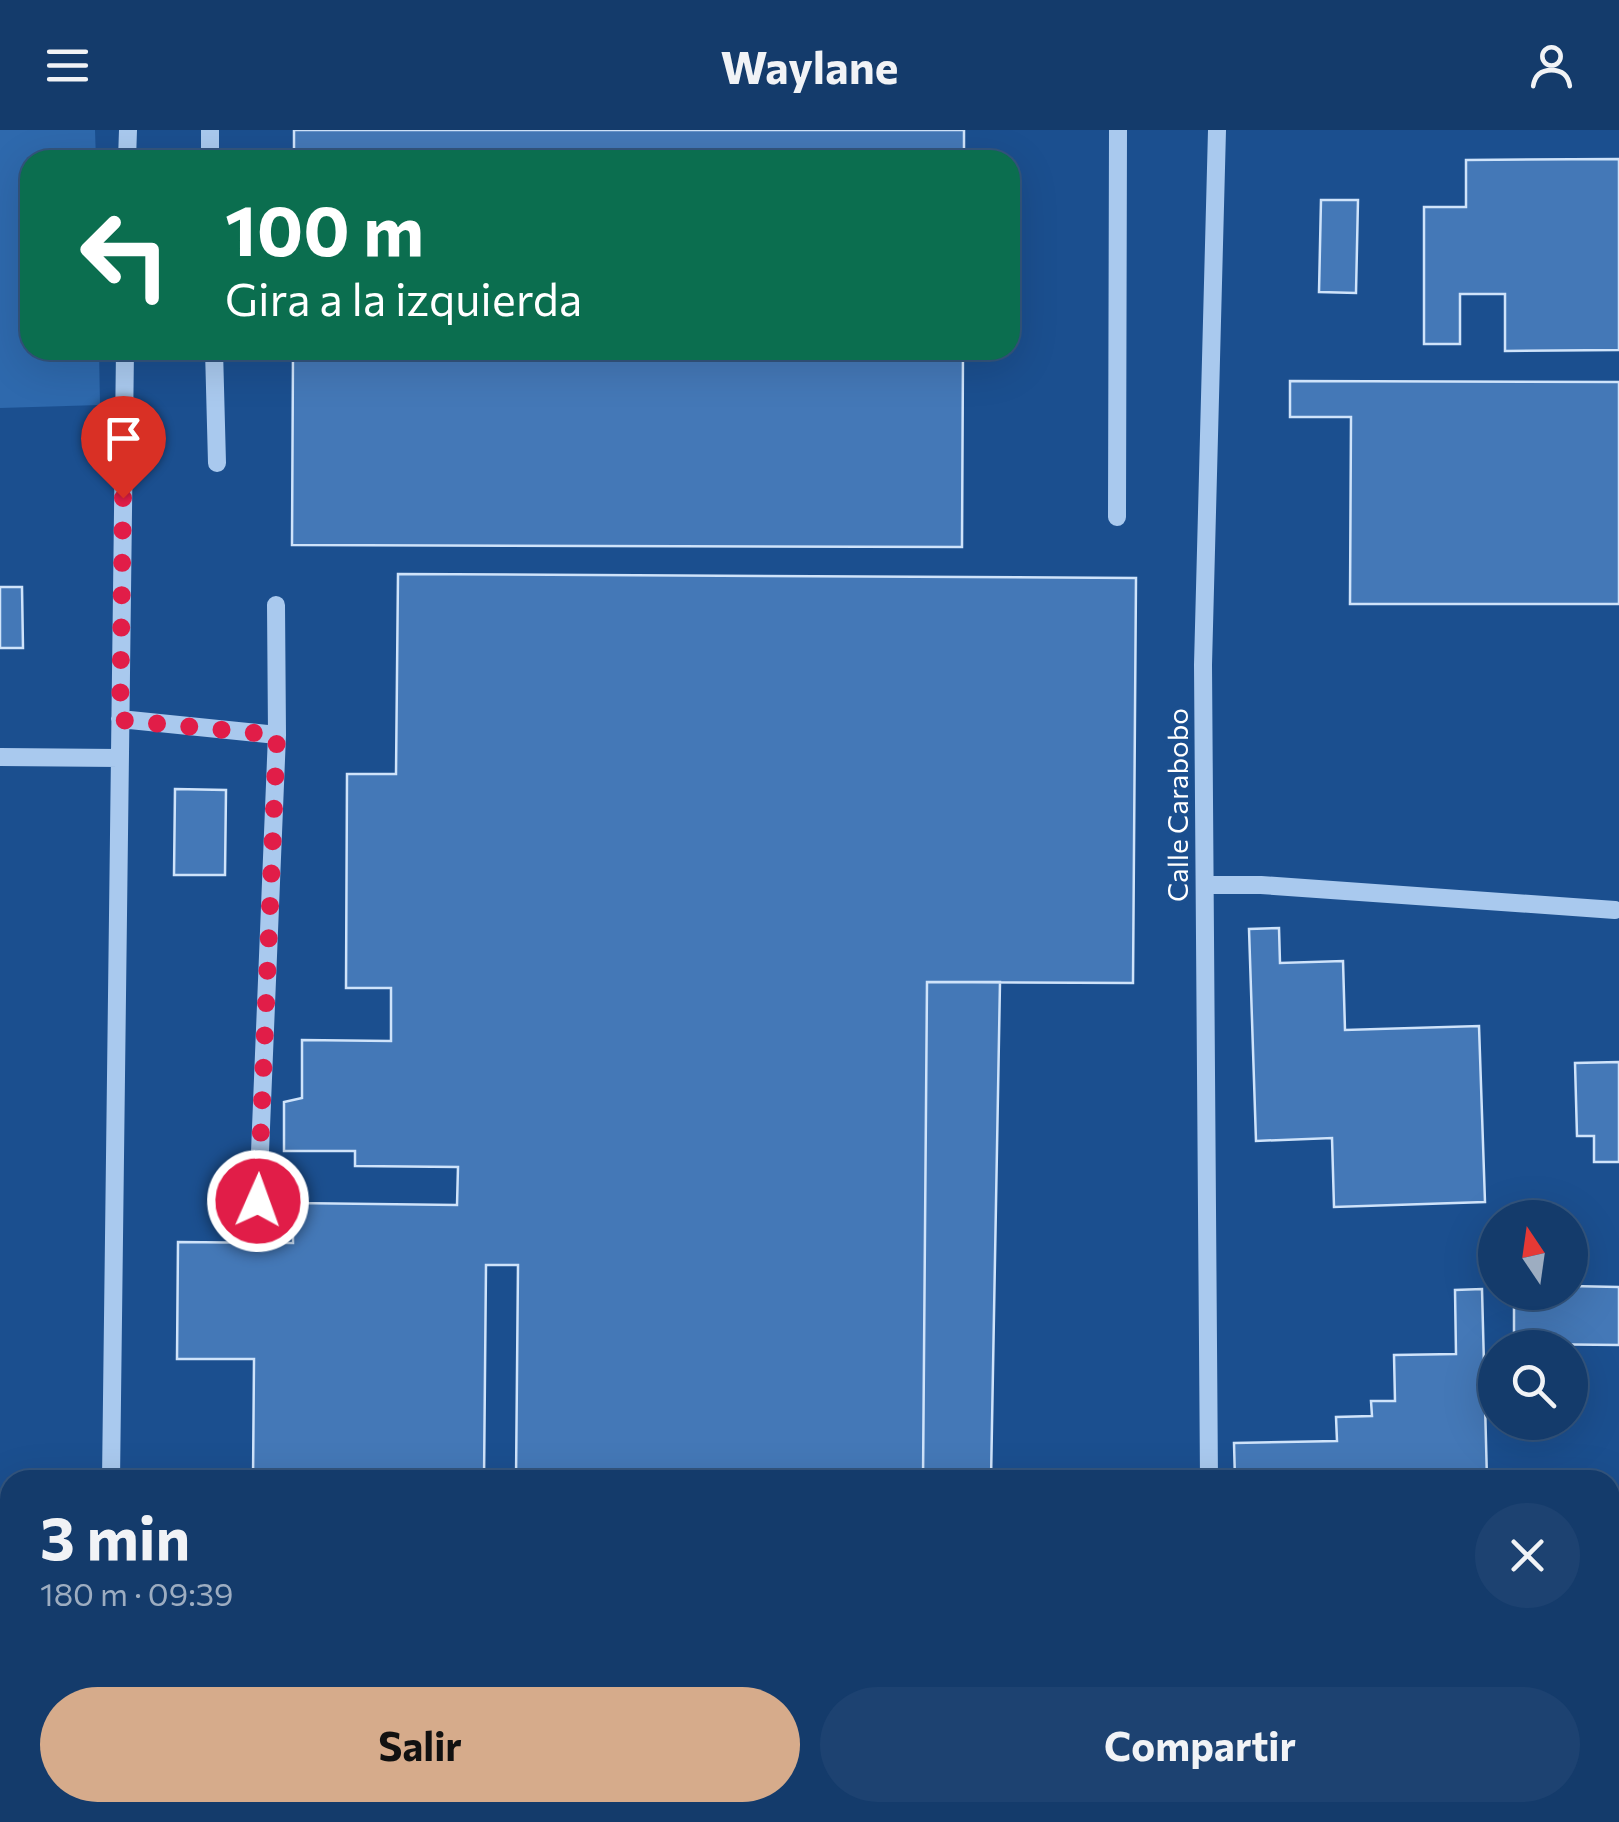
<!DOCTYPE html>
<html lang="es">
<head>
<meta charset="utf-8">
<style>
	body { margin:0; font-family:Commissioner,sans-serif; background:#1d4271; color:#f1f3f6; height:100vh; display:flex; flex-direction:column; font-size:38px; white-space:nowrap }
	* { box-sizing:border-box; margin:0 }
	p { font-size:32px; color:#9dadc1 }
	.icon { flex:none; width:55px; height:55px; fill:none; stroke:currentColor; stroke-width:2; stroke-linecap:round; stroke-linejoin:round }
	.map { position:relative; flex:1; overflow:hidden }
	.details { position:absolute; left:0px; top:1340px; width:1620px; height:352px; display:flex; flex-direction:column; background:#143b6b; border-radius:30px 30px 0 0; box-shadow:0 10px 40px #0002,0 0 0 2px #33557e }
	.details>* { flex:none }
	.banner { position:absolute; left:20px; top:20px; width:1000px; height:210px; border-radius:30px; box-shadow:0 10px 40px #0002,0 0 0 2px #33557e; background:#0b6e4f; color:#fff; overflow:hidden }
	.needle { width:65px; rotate:347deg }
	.buttons { position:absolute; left:1478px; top:1070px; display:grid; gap:20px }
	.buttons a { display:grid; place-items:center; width:110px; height:110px; border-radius:50%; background:#143b6b; box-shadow:0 10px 40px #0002,0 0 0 2px #33557e; font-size:50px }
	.pin { position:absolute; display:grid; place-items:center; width:85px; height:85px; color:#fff; margin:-102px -42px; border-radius:50% 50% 50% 0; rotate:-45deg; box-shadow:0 0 10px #0007 }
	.pin .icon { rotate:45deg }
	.me { position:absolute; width:110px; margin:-55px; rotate:2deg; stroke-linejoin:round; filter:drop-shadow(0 0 8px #0008) }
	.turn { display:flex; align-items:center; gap:35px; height:210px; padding:0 40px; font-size:45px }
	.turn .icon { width:130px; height:130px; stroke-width:2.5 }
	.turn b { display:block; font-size:70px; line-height:85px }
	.round { display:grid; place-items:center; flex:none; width:105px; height:105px; border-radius:52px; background:#1d4271 }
	.headline { display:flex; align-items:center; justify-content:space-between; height:170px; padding:0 40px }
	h1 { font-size:60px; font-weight:700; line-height:75px }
	.button { display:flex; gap:20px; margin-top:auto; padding:20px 40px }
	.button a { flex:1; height:115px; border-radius:60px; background:#d6ab8b; color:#111; font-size:40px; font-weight:700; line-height:115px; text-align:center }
	.button a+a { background:#1d4271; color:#f1f3f6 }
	header { display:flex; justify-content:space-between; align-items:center; height:130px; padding:0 40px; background:#143b6b; font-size:45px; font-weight:700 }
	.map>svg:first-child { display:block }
	.green { fill:#2e69ad }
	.building { fill:#4478b7; stroke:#cfe3fa; stroke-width:2.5 }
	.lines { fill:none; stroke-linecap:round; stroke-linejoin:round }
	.minor { stroke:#a9c9ee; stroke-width:18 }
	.route { stroke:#e11d48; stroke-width:18; stroke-dasharray:0 32.4 }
	.labels { text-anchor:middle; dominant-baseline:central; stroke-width:8; stroke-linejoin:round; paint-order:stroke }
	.street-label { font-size:28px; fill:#fff; stroke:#1b4f8f }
</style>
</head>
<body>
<header><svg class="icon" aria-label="menu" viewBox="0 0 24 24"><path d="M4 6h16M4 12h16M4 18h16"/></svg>Waylane<svg class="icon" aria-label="person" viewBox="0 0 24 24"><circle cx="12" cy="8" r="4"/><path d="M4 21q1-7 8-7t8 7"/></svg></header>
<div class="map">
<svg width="1619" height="1692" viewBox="0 0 1619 1692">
	<rect width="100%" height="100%" fill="#1b4f8f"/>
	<path class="green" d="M0,0H95L96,30H30V220H99L100,275L0,278Z"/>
	<path class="building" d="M294,0H964V30H294Z
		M1619,29V220L1505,221V164H1460V214H1424V77H1466V30Z
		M1321,70H1358L1356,163L1319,162Z
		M293,220H963L962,417L292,415Z
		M1290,251L1619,252V474H1350L1351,287H1290Z
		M398,444L1136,448L1133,853L927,852L923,1350H516L518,1135H486L484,1350H253L254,1229H177L178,1112L293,1113V1073L457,1075L458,1037L355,1036V1021H284V972L302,968V910L391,911V858H346L347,644H396Z
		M0,457H22L23,518H0Z
		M175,659L226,660L225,745H174Z
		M1279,798L1280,833L1343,831L1345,900L1479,896L1485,1072L1334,1077L1332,1008L1256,1011L1249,799Z
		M927,852H1000L991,1350H923Z
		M1619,932V1032H1594V1006H1577L1575,933Z
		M1570,1156L1619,1157V1215L1514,1214V1162H1570Z
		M1482,1159L1487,1350H1235L1234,1313L1337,1311L1336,1287L1372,1286L1371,1271H1395L1394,1225L1456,1224L1455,1160Z
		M0,1438H10V1497L0,1496Z
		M1610,1534H1619V1692H1445V1682H1610Z
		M195,1682H483V1692H195Z
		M628,1682H881V1692H628Z
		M1030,1682H1091V1692H1030Z
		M1325,1682H1365L1366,1692H1325Z"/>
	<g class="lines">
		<path class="minor" d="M210,0V30
			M127,30L128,0
			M214,220L217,333
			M1117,387L1118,0
			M276,475L277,605
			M120,589L277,605L258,1071
			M0,627L119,628
			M1205,755H1261L1615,780
			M111,1350L125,220
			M1209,1350L1203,535L1217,0
			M1610,1504H1619
			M1212,1682V1692
			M107,1692V1682"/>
	</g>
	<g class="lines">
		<path class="route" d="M123,368L120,590L277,605L258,1071"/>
	</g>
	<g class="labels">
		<g class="street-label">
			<text transform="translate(1177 675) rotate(-90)">Calle Carabobo</text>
		</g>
	</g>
</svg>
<div class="buttons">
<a><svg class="needle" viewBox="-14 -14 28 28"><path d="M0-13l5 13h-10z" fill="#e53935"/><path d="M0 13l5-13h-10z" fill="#9dadc1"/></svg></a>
<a><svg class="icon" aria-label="search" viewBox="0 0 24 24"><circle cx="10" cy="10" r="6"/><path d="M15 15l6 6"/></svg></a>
</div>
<div class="pin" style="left:123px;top:368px;background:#d93025"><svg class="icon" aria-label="arrive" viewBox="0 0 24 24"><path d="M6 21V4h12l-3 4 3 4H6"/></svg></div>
<svg class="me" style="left:258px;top:1071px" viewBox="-20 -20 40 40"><circle r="17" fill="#e11d48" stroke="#fff" stroke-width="3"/><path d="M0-11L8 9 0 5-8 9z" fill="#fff"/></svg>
<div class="banner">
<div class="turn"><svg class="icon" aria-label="left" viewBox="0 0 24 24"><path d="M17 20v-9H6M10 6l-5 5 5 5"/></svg><div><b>100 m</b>Gira a la izquierda</div></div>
</div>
<section class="details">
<div class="headline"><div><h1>3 min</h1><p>180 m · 09:39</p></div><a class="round"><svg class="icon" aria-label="close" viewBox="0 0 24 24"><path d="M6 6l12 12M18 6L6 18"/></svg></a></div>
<div class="button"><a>Salir</a><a>Compartir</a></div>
</section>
</div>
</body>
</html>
